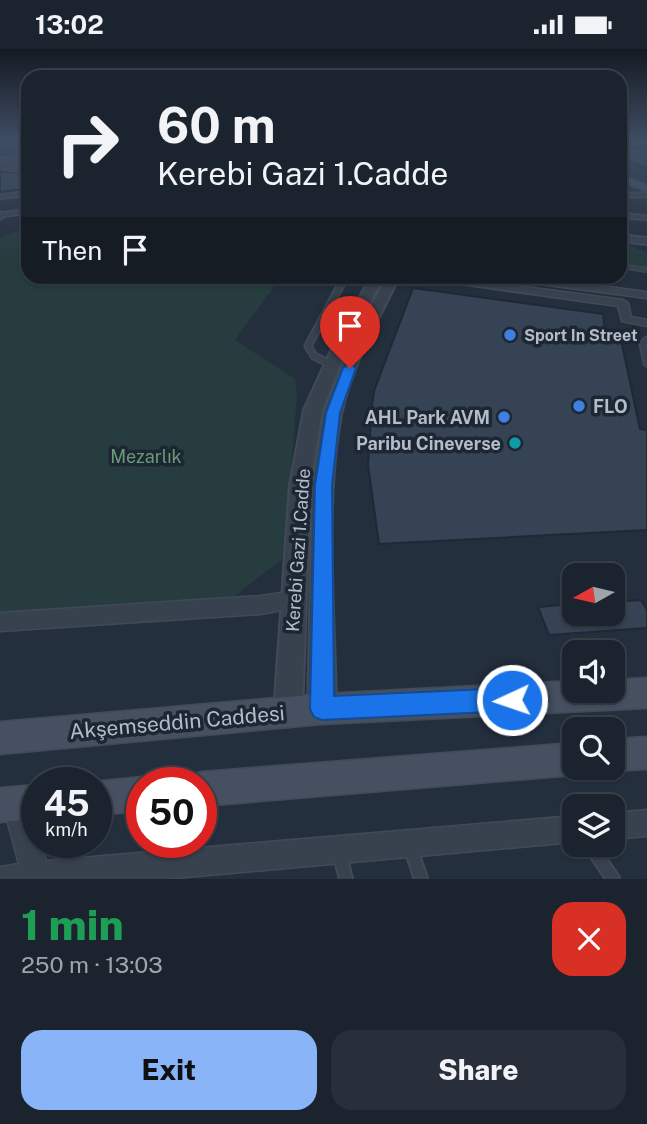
<!DOCTYPE html>
<html lang="en">
<head>
<meta charset="utf-8">
<style>
	body { margin:0; font-family:"Public Sans",sans-serif; background:#282f3a; color:#f1f3f6; height:100vh; display:flex; flex-direction:column; font-size:26px; white-space:nowrap }
	* { box-sizing:border-box; margin:0 }
	p { font-size:23px; color:#a0a4aa }
	.icon { flex:none; width:38px; height:38px; fill:none; stroke:currentColor; stroke-width:2; stroke-linecap:round; stroke-linejoin:round }
	.map { position:relative; height:830px; overflow:hidden }
	.details { display:flex; flex-direction:column; background:#1b232e; flex:1 }
	.details>* { flex:none }
	.banner { position:absolute; left:21px; top:21px; width:606px; height:214px; border-radius:21px; box-shadow:0 2px 5px #0004,0 0 0 2px #39404a; background:#1b232e; color:#f1f3f6; overflow:hidden }
	.needle { width:46px; rotate:262deg }
	.tools { position:absolute; left:562px; top:514px; display:grid; gap:14px }
	.tools a { display:grid; place-items:center; width:63px; height:63px; border-radius:14px; background:#1b232e; box-shadow:0 2px 5px #0004,0 0 0 2px #39404a; font-size:35px }
	.speed { position:absolute; left:21px; top:718px; display:flex; gap:14px; font-size:35px; font-weight:700; text-align:center }
	.speed>* { display:grid; place-content:center; width:91px; height:91px; border-radius:50%; background:#1b232e; box-shadow:0 2px 5px #0004,0 0 0 2px #39404a; line-height:1 }
	.speed small { font-size:18px; font-weight:400 }
	.speed .limit { border:10px solid #d22; background:#fff; color:#111 }
	.pin { position:absolute; display:grid; place-items:center; width:60px; height:60px; color:#fff; margin:-72px -30px; border-radius:50% 50% 50% 0; rotate:-45deg; box-shadow:0 0 7px #0007 }
	.pin .icon { rotate:45deg }
	.me { position:absolute; width:77px; margin:-38px; rotate:267deg; stroke-linejoin:round; filter:drop-shadow(0 0 5px #0008) }
	.turn { display:flex; align-items:center; gap:24px; height:147px; padding:0 21px; font-size:32px }
	.turn .icon { width:91px; height:91px; stroke-width:2.5 }
	.turn b { display:block; font-size:49px; line-height:60px }
	.then { display:flex; align-items:center; height:66px; padding:0 21px; background:#0003; gap:14px; font-size:26px }
	.round { display:grid; place-items:center; flex:none; width:74px; height:74px; border-radius:21px; background:#282f3a }
	.overview { display:flex; align-items:center; justify-content:space-between; height:119px; padding:0 21px }
	h1 { font-size:42px; font-weight:800; line-height:52px; color:#1e9e55 }
	.primary-button { display:flex; gap:14px; margin-top:auto; padding:14px 21px }
	.primary-button a { flex:1; height:80px; border-radius:21px; background:#8ab4f8; color:#111; font-size:28px; font-weight:800; line-height:80px; text-align:center }
	.primary-button a+a { background:#282f3a; color:#f1f3f6 }
	.status { display:flex; justify-content:space-between; align-items:center; height:49px; padding:0 35px; background:#1b232e; direction:ltr }
	.status svg { height:19px; fill:currentColor }
	.map>svg:first-child { display:block }
	.green { fill:#263c3f }
	.building { fill:#364354; stroke:#1f2835; stroke-width:2 }
	.lines { fill:none; stroke-linecap:round; stroke-linejoin:round }
	.service-far2-casing { stroke:#414a57; stroke-width:6 }
	.service-far1-casing { stroke:#414a57; stroke-width:9 }
	.service-casing { stroke:#414a57; stroke-width:16 }
	.minor-casing { stroke:#414a57; stroke-width:3 }
	.tertiary-casing { stroke:#414a57; stroke-width:4 }
	.secondary-casing { stroke:#414a57; stroke-width:3 }
	.service-far2 { stroke:#38414e; stroke-width:4.5 }
	.service-far1 { stroke:#38414e; stroke-width:6 }
	.service { stroke:#38414e; stroke-width:12 }
	.minor { fill:#38414e; fill-rule:evenodd }
	.tertiary { fill:#38414e; fill-rule:evenodd }
	.secondary { fill:#465061; fill-rule:evenodd }
	.route { fill:#1a73e8; stroke:#114b97; stroke-width:2 }
	.shop-dot { fill:#3f7fe0; stroke:#1d2633; stroke-width:2.5 }
	.culture-dot { fill:#0f9aa8; stroke:#1d2633; stroke-width:2.5 }
	.labels { text-anchor:middle; dominant-baseline:central; stroke-width:7; stroke-linejoin:round; paint-order:stroke }
	.far-poi-label { font-size:16px; font-weight:bold; fill:#b4bcc9; stroke:#1d2633; text-anchor:start }
	.poi-label { font-size:18px; font-weight:bold; fill:#b4bcc9; stroke:#1d2633; text-anchor:end }
	.park-label { font-size:18px; fill:#6b9a76; stroke:#1d2633 }
	.street-label { font-size:18px; fill:#b4bcc9; stroke:#1d2633 }
	.near-street-label { font-size:21px; fill:#b4bcc9; stroke:#1d2633 }
</style>
</head>
<body>
<div class="status"><b>13:02</b><svg viewBox="0 0 49 12"><path d="M0 12V9h3v3zM5 12V6h3v6zM10 12V3h3v9zM15 12V0h3v12zM26 1h20v11H26zM47 4h2v5h-2z"/></svg></div>
<div class="map">
<svg width="647" height="830" viewBox="0 0 647 830">
	<rect width="100%" height="100%" fill="#242f3e"/>
	<path class="green" d="M28,178V228H281L235,291L295,330L297,347L284,509L232,549L0,563V189Z
		M620,194L647,203V219L620,215Z"/>
	<path class="building" d="M647,99V120L620,106V100Z
		M0,122L28,126V135L23,140L0,143Z
		M413,239L603,265L605,284L620,286L640,380L647,381V481L379,495L368,416L372,356L374,342Z
		M641,551L647,561V579L549,586L538,558L574,555V565H612V553Z"/>
	<g class="lines">
		<defs>
			<path id="service-far2" d="M620,217L647,221"/>
			<path id="service-far1" d="M380,228L392,229
				M508,228L647,246
				M647,291L643,295L647,314
				M332,316L314,307L308,297L345,228"/>
			<path id="service" d="M590,796L613,830
				M411,800L421,830
				M340,806L346,830"/>
			<path id="minor" d="M28,107V111L0,113V109Z
				M28,142V146L0,150V146Z
				M620,144H647V148H620Z
				M28,160V164L0,168V164Z
				M620,164L647,167V171L620,168Z
				M427,228H451L623,251L628,254L631,268L647,271V277L622,272L618,257L432,231Z
				M294,542L301,545L304,551L301,557L261,565L0,582V564L261,547Z
				M16,742L25,746L37,781V793H40L46,812L574,767V793L164,830H0V818L19,815L3,755L7,746Z
				M647,761V787L612,790V764Z"/>
			<path id="tertiary" d="M647,92L620,97V93Z
				M0,115L28,118V124L0,119Z
				M0,163L6,166L0,170Z
				M620,186L647,189V195L620,192Z
				M371,228H383L348,295L322,361L310,436L302,664L298,674L288,678L278,674L274,664L290,436L304,361L334,295Z
				M387,228H399C378,271 351,318 341,366C324,458 335,566 336,660L332,670L322,674L312,670L308,660L313,436L324,364L351,297Z"/>
			<path id="secondary" d="M620,126L647,136V142L620,132Z
				M647,629V659L322,675L0,705V673L322,645L574,632V642H612V631Z
				M647,688V720L612,722L604,719H612V690Z
				M574,694V719H587L574,726L201,757V733H187L189,728L201,723Z
				M142,728L154,733H142V762L96,766V733H92Z
				M37,736V770L0,773V739Z"/>
		</defs>
		<use href="#service-far2" class="service-far2-casing"/>
		<use href="#service-far1" class="service-far1-casing"/>
		<use href="#service" class="service-casing"/>
		<use href="#minor" class="minor-casing"/>
		<use href="#tertiary" class="tertiary-casing"/>
		<use href="#secondary" class="secondary-casing"/>
		<use href="#service-far2" class="service-far2"/>
		<use href="#service-far1" class="service-far1"/>
		<use href="#service" class="service"/>
		<use href="#minor" class="minor"/>
		<use href="#tertiary" class="tertiary"/>
		<use href="#secondary" class="secondary"/>
	</g>
	<linearGradient id="sky" x2="0" y2="1"><stop stop-color="#141a22"/><stop offset="0.44" stop-color="#3f4d63"/><stop offset="1" stop-color="#3f4d63" stop-opacity="0"/></linearGradient>
	<rect width="647" height="208" fill="url(#sky)"/>
	<path class="route" d="M350,315L356,319L340,364L332,436L334,647L512,639L520,642L523,651L520,659L512,662L322,671L314,668L310,660L315,436L326,364L343,319Z"/>
	<g class="shop-dot">
		<circle cx="510" cy="286" r="7"/>
		<circle cx="579" cy="357" r="7"/>
		<circle cx="504" cy="368" r="7"/>
	</g>
	<circle class="culture-dot" cx="515" cy="394" r="7"/>
	<g class="labels">
		<g class="far-poi-label">
			<text x="524" y="286">Sport In Street</text>
		</g>
		<g class="poi-label">
			<text x="593" y="357" text-anchor="start">FLO</text>
			<text x="490" y="368">AHL Park AVM</text>
			<text x="501" y="394">Paribu Cineverse</text>
		</g>
		<g class="park-label">
			<text x="146" y="407">Mezarlık</text>
		</g>
		<g class="street-label">
			<text transform="translate(298 501) rotate(-86)">Kerebi Gazi 1.Cadde</text>
		</g>
		<g class="near-street-label">
			<text transform="translate(177 673) rotate(-5)">Akşemseddin Caddesi</text>
		</g>
	</g>
</svg>
<div class="tools">
<a><svg class="needle" viewBox="-14 -14 28 28"><path d="M0-13l5 13h-10z" fill="#e53935"/><path d="M0 13l5-13h-10z" fill="#a0a4aa"/></svg></a>
<a><svg class="icon" aria-label="sound" viewBox="0 0 24 24"><path d="M4 9h4l5-4v14l-5-4H4zM17 9q2 3 0 6"/></svg></a>
<a><svg class="icon" aria-label="search" viewBox="0 0 24 24"><circle cx="10" cy="10" r="6"/><path d="M15 15l6 6"/></svg></a>
<a><svg class="icon" aria-label="layers" viewBox="0 0 24 24"><path d="M12 4l9 5-9 5-9-5zM3 14l9 5 9-5"/></svg></a>
</div>
<div class="speed"><div>45<small>km/h</small></div><div class="limit">50</div></div>
<div class="pin" style="left:350px;top:319px;background:#d93025"><svg class="icon" aria-label="arrive" viewBox="0 0 24 24"><path d="M6 21V4h12l-3 4 3 4H6"/></svg></div>
<svg class="me" style="left:512px;top:651px" viewBox="-20 -20 40 40"><circle r="17" fill="#1a73e8" stroke="#fff" stroke-width="3"/><path d="M0-11L8 9 0 5-8 9z" fill="#fff"/></svg>
<div class="banner">
<div class="turn"><svg class="icon" aria-label="right" viewBox="0 0 24 24"><path d="M7 20v-9h11M14 6l5 5-5 5"/></svg><div><b>60 m</b>Kerebi Gazi 1.Cadde</div></div>
<div class="then">Then<svg class="icon" aria-label="arrive" viewBox="0 0 24 24"><path d="M6 21V4h12l-3 4 3 4H6"/></svg></div>
</div>
</div>
<section class="details">
<div class="overview"><div><h1>1 min</h1><p>250 m · 13:03</p></div><a class="round" style="background:#d93025;color:#fff"><svg class="icon" aria-label="close" viewBox="0 0 24 24"><path d="M6 6l12 12M18 6L6 18"/></svg></a></div>
<div class="primary-button"><a>Exit</a><a>Share</a></div>
</section>
</body>
</html>
